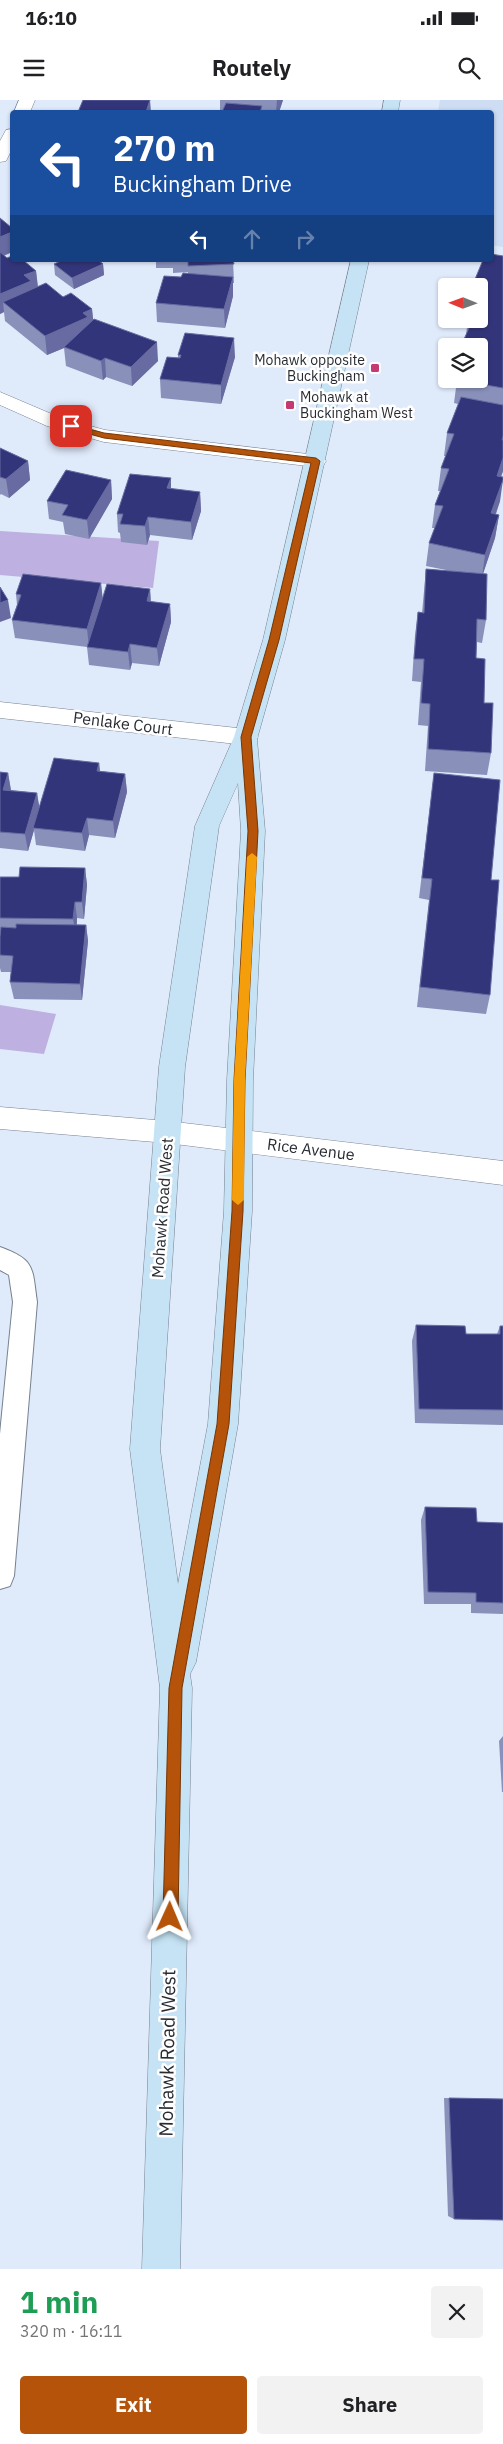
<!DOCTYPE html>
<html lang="en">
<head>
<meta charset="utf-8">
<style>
	body { margin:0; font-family:"IBM Plex Sans",sans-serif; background:#f2f2f2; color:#202124; height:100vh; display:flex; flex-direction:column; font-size:19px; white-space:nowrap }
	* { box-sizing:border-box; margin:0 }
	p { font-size:16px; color:#757577 }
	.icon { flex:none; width:28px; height:28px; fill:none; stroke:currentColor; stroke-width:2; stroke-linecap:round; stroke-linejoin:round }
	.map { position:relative; height:2169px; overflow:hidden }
	.sheet { display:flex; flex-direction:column; background:#fff; flex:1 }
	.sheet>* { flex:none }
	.hud { position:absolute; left:10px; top:10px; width:484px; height:152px; border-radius:5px; box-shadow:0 1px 4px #0004; background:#1a4fa0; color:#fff; overflow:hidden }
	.needle { width:32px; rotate:271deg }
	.buttons { position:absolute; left:438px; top:178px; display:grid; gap:10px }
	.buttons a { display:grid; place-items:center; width:50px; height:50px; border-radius:5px; background:#fff; box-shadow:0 1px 4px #0004; font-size:25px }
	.pin { position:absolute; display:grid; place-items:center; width:42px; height:42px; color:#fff; margin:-21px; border-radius:10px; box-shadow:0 2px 8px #0006 }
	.me { position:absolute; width:55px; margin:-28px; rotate:1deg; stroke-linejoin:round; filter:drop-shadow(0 0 4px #0008) }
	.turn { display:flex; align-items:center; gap:18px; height:105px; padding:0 20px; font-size:22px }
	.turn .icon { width:65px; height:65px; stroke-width:2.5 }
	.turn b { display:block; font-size:35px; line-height:42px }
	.lanes { display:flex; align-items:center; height:48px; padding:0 20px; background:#0003; justify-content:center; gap:25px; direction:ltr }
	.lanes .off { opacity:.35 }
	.round { display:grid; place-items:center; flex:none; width:52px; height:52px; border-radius:5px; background:#f2f2f2 }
	.summary { display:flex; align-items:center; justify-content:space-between; height:85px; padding:0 20px }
	h1 { font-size:30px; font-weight:800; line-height:38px; color:#1e9e55 }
	.button { display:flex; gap:10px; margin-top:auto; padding:10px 20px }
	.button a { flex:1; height:58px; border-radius:5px; background:#b45309; color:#fff; font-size:20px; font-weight:800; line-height:58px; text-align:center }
	.button a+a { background:#f2f2f2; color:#202124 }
	.status { display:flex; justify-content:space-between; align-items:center; height:35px; padding:0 25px; background:#fff; direction:ltr }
	.status svg { height:14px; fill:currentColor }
	header { display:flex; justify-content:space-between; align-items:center; height:65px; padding:0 20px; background:#fff; font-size:22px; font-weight:800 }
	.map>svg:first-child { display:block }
	.built { fill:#ceddf3 }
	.green { fill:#beb0e0 }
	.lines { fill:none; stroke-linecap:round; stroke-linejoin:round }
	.service-casing { stroke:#778190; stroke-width:2 }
	.minor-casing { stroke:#778190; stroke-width:1 }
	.secondary-casing { stroke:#778190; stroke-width:1 }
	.service { fill:#fff; fill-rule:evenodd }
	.minor { fill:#fff; fill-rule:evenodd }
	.secondary { fill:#c5e3f4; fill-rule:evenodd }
	.wall { fill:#8990ba }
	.shaded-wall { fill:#676ba1 }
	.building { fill:#33357a; stroke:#676ba1 }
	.route { fill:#b45309; stroke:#753606 }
	.slow { fill:#f59e0b }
	.poi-dot { fill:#c43a73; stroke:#fff; stroke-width:2 }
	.labels { text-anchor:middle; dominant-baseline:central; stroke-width:5; stroke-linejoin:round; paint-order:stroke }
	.far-poi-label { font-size:14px; fill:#282c32; stroke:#fff; text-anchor:end }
	.street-label { font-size:16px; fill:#282c32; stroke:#fff }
	.near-street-label { font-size:19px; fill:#282c32; stroke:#fff }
</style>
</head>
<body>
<div class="status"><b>16:10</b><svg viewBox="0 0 49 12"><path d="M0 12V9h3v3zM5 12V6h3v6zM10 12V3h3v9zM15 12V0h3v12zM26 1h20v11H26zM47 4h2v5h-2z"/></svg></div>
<header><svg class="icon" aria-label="menu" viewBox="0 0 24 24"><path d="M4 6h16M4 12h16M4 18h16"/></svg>Routely<svg class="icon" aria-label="search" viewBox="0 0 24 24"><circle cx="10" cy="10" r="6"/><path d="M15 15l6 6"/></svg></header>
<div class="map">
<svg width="503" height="2169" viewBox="0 0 503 2169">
	<rect width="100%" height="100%" fill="#dfeafb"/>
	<path class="built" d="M440,0H503V147L491,145V12H438Z"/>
	<path class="green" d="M0,431L159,441L153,488L0,475Z
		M0,905L56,914L44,954L0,949Z"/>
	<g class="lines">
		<defs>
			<path id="service" d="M0,1147C36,1160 32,1168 37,1202L14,1476L10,1486L0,1489V1334L13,1202L9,1175L0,1170Z"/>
			<path id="minor" d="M19,0H35L30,12H14Z
				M12,29V49L6,61L0,62V41L6,30Z
				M0,292L61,318L105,330L316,355L323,356L326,361L323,366L316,367L104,342L47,326L0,305Z
				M0,602L246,629L254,631L258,637L254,643L246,645L0,618Z
				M0,1007L167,1021L503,1061V1085L167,1043L0,1029Z"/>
			<path id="secondary" d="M384,0H400L398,12H382Z
				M351,160H369L285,540L257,639L265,731L253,980L252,1111L238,1324L196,1562L190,1574L192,1588L180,2169H142L160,1588L130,1349L159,967L195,726L234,637L263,540ZM238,683L241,731L227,980L224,1111L208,1324L178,1484L160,1349L185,967L219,726Z"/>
		</defs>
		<use href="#service" class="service-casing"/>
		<use href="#minor" class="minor-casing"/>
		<use href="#secondary" class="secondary-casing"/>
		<use href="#service" class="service"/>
		<use href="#minor" class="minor"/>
		<use href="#secondary" class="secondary"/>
	</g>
	<path class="wall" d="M220,0H283L279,12H220Z
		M0,118L12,152L4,156L7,158L36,171L38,186L92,209L93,220L158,261L132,286L106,277L103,280L66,266L64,248L47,255L5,221L4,212L0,214Z
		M503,156V371L501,377L500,401L496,414L499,415L495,438L483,473L486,520L482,543L477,542L476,558L484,603L491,653L487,675L425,671L428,626L418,625L421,582L412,581L415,535L418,512L422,513L426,469L451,471L426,466L429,443L435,428H432L435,405L440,391H438L441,368L446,356H444L447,333L458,304L454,303L457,280L479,279L466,235L468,219H479V186H473V184Z
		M156,160H233L234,183H233V196L225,228L157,222L156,203L181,177L188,173V172L173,173V168H156Z
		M54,164H103L104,175L74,189L55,175Z
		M178,255L235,257L221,304L161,298L160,279L178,258Z
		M0,348L28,361L30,380L9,398L1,394L0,395Z
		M111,380L112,399L89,439L65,434L63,422L49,419L47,401Z
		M171,389L200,392L201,411L192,440L150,435L147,445L121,442L120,433L118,432L117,414Z
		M101,483L102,499L150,489L151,502L170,504L171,522L159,566L132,563L130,570L89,565L87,547L15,538L12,520L17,505L16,494Z
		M99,663L100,671L125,674L127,692L115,738L89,735L85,751L36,745L34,730L28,751L0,748V672L8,673L11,690L37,693L39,708Z
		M434,673L491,780L490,895L486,914L417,907L429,800L419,798Z
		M85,768L87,785L84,819L77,818V825H86L88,841L82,900L14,899L10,882L11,872H1L0,868V777H19Z
		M416,1225L466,1234H497L500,1226H503V1325L415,1323L412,1241Z
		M425,1407L477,1422L503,1423V1514L471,1513V1504H424L421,1420Z
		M503,1636V1692H502L499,1641Z
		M444,1998L503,1999L454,2119L448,2116Z"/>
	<path class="shaded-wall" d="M150,0L151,12H146Z
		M277,0H283L279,12H276Z
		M12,132V152L0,157V137Z
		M103,164L104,175L74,189L72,178Z
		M36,171L38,190L3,202L4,212L0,214V194L24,175Z
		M233,177V196L225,228L224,209Z
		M92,209L94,228L64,247V248L47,255L45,236L83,213Z
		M234,238L235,257L221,304V285Z
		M157,242L158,261L132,286L131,267Z
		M105,258L106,277L103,280L101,261Z
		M503,358V371L493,399L497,376Z
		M28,361L30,380L9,398L6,379Z
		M171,378V397L167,388Z
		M111,380L112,399L89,439L87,420Z
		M503,380L500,401L488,436L491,413Z
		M200,392L201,411L192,440L191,422Z
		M499,415L495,438L482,477L485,455Z
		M148,417L150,435L147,445L145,426Z
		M101,483L103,501L89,547L87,529Z
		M150,489L151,508L147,501Z
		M8,500L11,518L0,522V503Z
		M170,504L171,522L159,566L157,548Z
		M130,544L132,563L130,570L128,552Z
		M99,663L101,681L97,671Z
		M8,673L11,691L3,690Z
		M125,674L127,692L115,738L113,721Z
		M37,693L40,711L33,728L34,730L28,751L25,734Z
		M87,718L89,735L85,751L82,733Z
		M85,768L87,785L84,819L82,802Z
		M75,802L77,818L76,836L73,819Z
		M86,825L88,841L82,900L80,884Z"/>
	<path class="building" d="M83,0H150L146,12L133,11L132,12H78Z
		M226,3L262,6L260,12H222Z
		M0,118L12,128V132L0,137Z
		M0,152L7,158L12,156V160H23L36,171L24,175L31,181L0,194Z
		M491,154L503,156V288L457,280V279H479V246H461L473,219H479V189L480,185L473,184L483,160H491Z
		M63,160H98L103,164L72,178L54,164Z
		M188,160H233L234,164L188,166Z
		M183,173L233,177L224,209L156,203L164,176L181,177Z
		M46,183L63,197L71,193L92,209L83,213L88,217L45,236L3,202Z
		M94,219L157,242L131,267L105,258L101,261L64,247Z
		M185,233L234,238L221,285L160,279L167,257L180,258L181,255H178Z
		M461,297L503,305V336L502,340H503V358L497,376L503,377V380L491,413L499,415L485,455L429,443L443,406L435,405L449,369L441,368L454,334L447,333Z
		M0,348L28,361L6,379L0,377Z
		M66,370L111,380L87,420L62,415L68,405L47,401Z
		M130,374L171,378L167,388L200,392L191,422L148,417L145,426L120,424L123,414H117Z
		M426,469L487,474L486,520L477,519L476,558L485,559L484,603H493L491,653L428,649L430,604L421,603L424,559H414L418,512L424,513Z
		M23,474L101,483L87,529L12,520L21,495L16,494Z
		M107,484L150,489L147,501L170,504L157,548L130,544L128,552L87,547Z
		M0,487L8,500L0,503Z
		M54,658L99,663L97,671L125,674L113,721L87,718L82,733L33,728Z
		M0,672L8,673L3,690L37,693L25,734L0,732Z
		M434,673L500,680L491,780H499L490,895L420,887L432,779L422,778Z
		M20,767L85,768L82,802H75L73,819L0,818V777H19Z
		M16,824L86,825L80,884L10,882L13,856L0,855V837L1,827L16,828Z
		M416,1225L465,1226L466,1234H500V1226H503V1310L419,1309Z
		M425,1407L476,1408L477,1422L503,1423V1503L476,1502V1493L428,1492Z
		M449,1998L503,1999V2120L454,2119Z"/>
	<path class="route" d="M71,324L104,333L316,358L320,361L279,540L251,637L258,731L245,980L243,1111L229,1324L182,1588L178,1817L175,1822L170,1824L165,1822L163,1817L169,1588L217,1324L232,1111L234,980L248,731L241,637L269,540L311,363L104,338L68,328L67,326Z"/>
	<path class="slow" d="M252,753L257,757L245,980L244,1100L238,1105L232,1100L234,980L247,757Z"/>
	<g class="poi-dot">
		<rect x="370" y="263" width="10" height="10" rx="2.5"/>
		<rect x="285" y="300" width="10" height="10" rx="2.5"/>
	</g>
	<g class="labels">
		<g class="far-poi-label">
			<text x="365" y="260">Mohawk opposite<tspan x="365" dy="16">Buckingham</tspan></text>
			<text x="300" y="297" text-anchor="start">Mohawk at<tspan x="300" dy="16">Buckingham West</tspan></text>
		</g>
		<g class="street-label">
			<text transform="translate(123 623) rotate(7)">Penlake Court</text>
			<text transform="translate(311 1049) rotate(7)">Rice Avenue</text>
			<text transform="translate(162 1108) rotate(-86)">Mohawk Road West</text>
		</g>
		<g class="near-street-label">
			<text transform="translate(167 1953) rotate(-89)">Mohawk Road West</text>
		</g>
	</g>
</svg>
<div class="buttons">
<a><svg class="needle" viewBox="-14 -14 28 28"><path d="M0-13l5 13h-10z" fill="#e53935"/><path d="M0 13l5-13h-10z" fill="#757577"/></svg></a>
<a><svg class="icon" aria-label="layers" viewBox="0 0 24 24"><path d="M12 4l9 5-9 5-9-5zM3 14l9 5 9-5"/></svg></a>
</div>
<div class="pin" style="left:71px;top:326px;background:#d93025"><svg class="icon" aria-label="arrive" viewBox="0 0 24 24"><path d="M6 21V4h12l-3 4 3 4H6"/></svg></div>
<svg class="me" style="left:170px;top:1817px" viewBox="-20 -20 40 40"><path d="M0-17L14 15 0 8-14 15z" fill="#b45309" stroke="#fff" stroke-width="4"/></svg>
<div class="hud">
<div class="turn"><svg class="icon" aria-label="left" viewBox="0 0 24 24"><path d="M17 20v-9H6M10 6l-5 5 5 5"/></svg><div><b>270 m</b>Buckingham Drive</div></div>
<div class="lanes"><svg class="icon" aria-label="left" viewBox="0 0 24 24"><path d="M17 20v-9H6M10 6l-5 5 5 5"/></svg><svg class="icon off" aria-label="ahead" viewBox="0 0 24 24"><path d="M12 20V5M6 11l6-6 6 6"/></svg><svg class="icon off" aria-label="right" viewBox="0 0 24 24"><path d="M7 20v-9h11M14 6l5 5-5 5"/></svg></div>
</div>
</div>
<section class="sheet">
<div class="summary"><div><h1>1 min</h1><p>320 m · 16:11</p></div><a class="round"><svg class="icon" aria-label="close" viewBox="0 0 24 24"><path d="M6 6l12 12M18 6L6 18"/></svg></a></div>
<div class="button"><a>Exit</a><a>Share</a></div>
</section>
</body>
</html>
